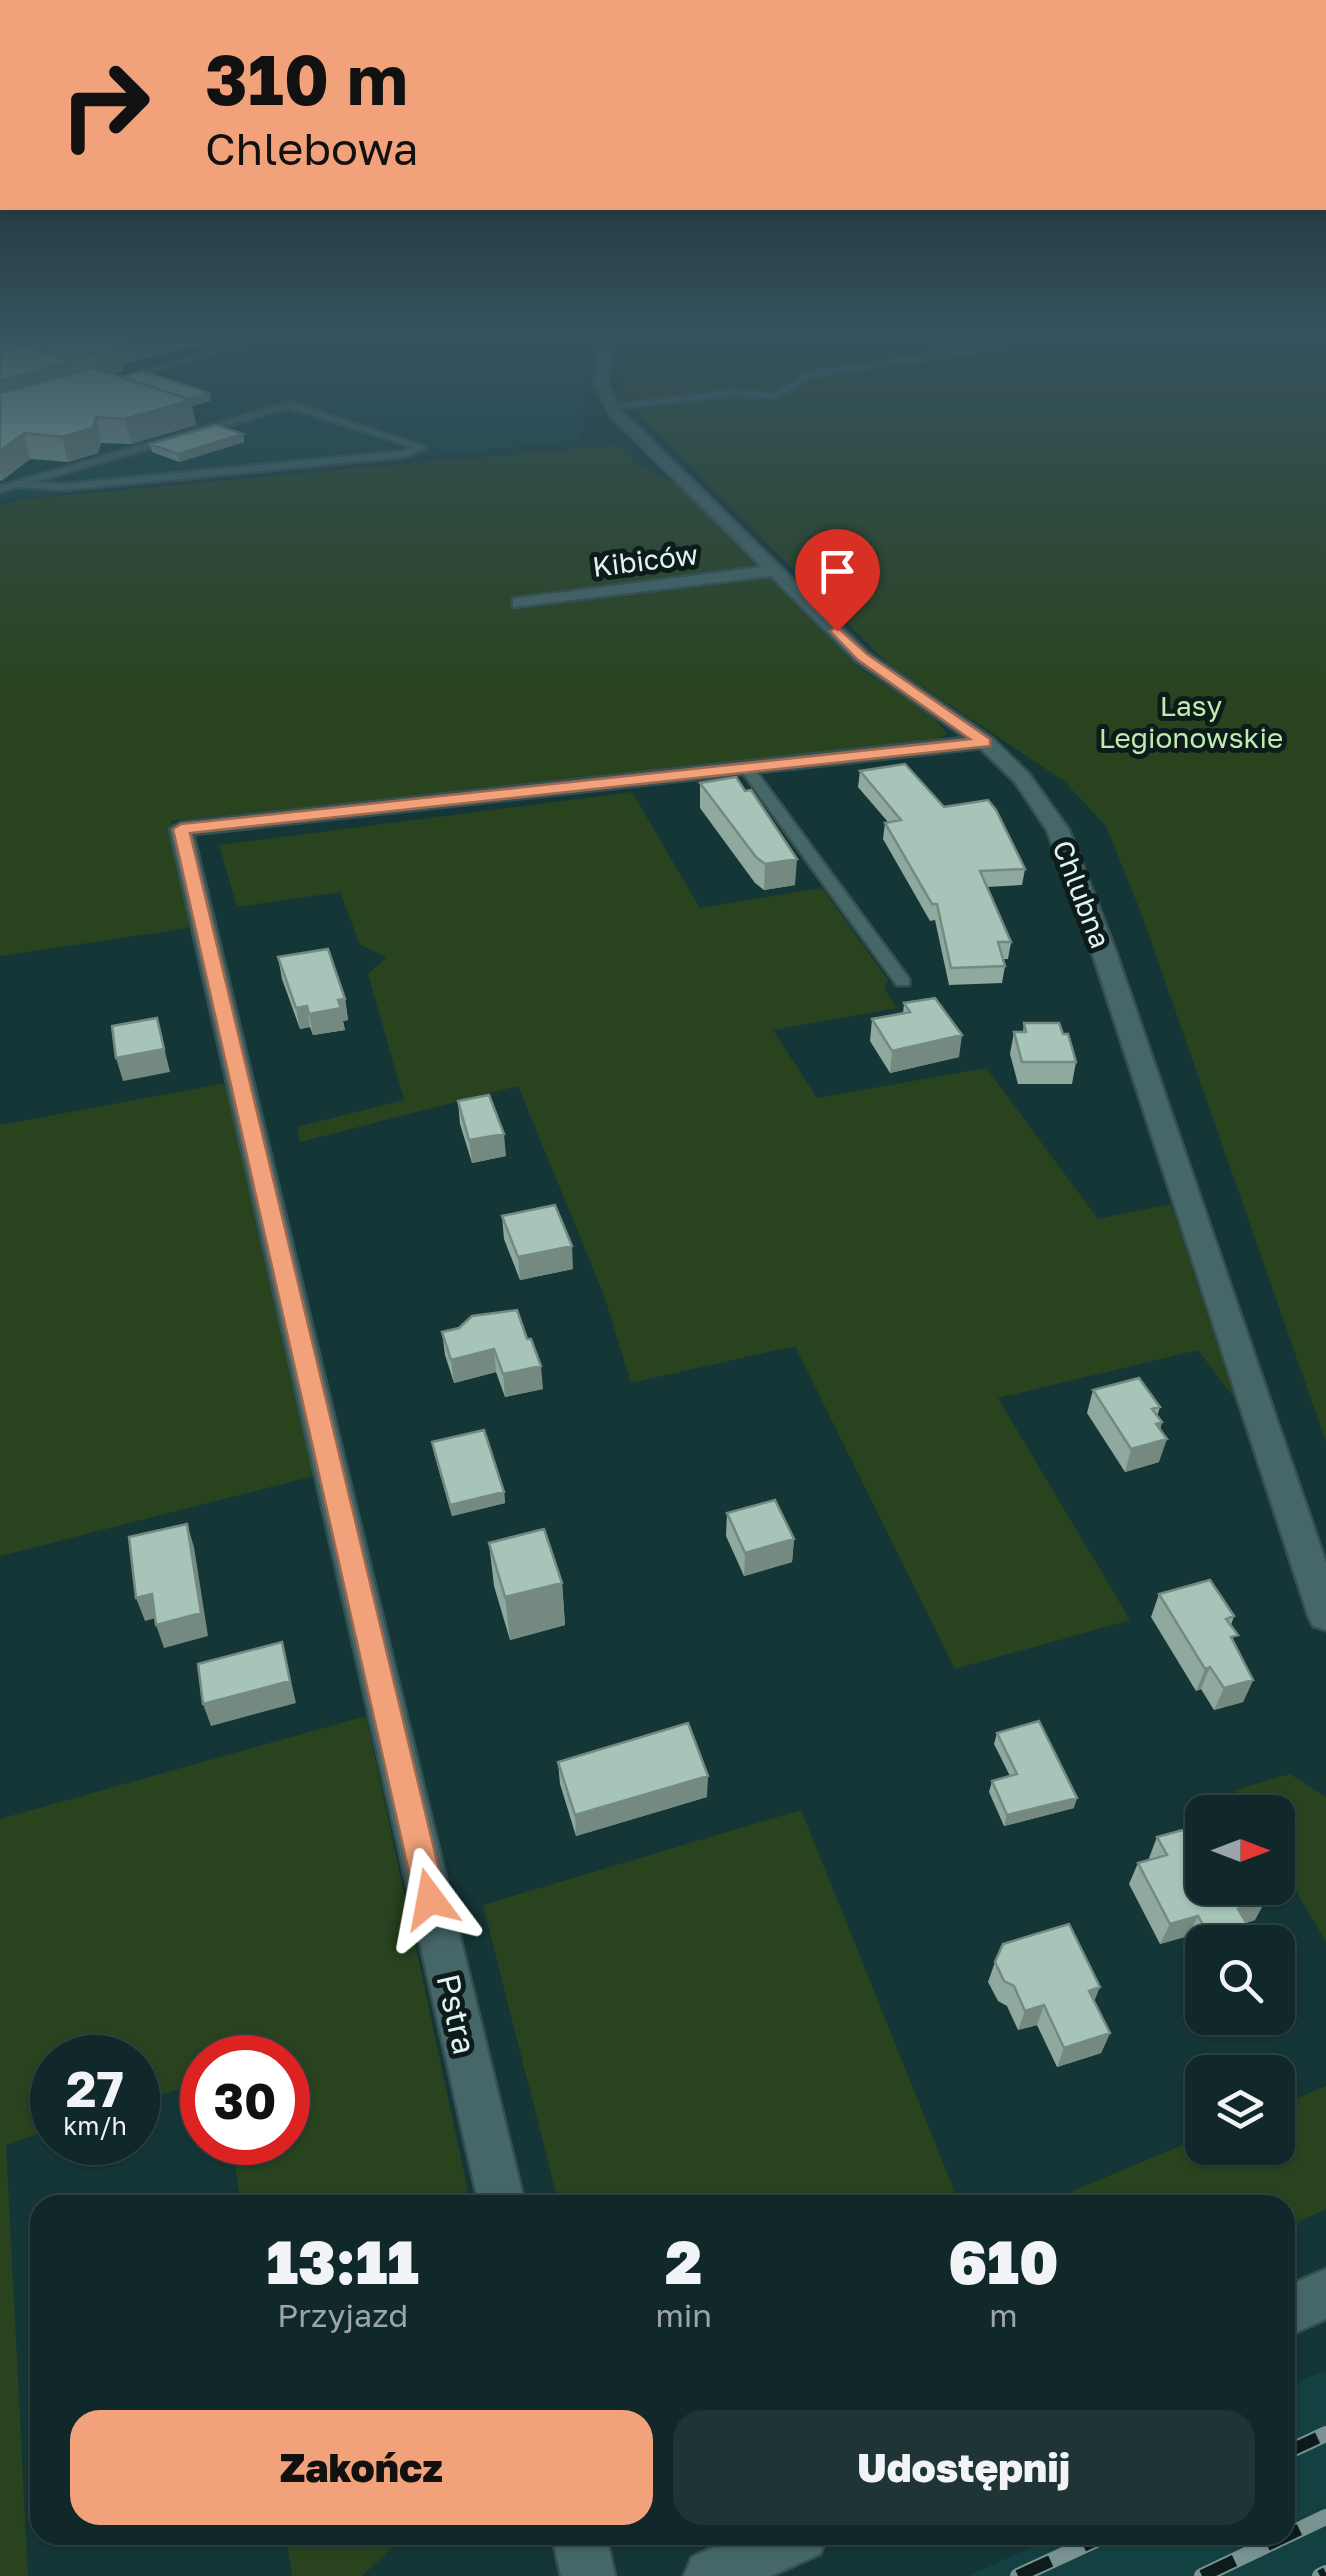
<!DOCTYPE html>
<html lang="pl">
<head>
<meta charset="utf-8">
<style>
	body { margin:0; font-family:"Golos Text",sans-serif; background:#1e3435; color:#f1f3f6; height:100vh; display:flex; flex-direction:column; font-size:38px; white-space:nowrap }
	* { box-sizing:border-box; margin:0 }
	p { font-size:32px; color:#9ca6a8 }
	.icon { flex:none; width:55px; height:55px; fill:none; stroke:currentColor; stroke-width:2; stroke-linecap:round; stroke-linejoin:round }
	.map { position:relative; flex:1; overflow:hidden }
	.drawer { position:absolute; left:30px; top:2195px; width:1265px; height:350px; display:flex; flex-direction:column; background:#102829; border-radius:30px; box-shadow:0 2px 8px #0004,0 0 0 2px #304446 }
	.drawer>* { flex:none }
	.hud { position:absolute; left:0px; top:0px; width:1328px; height:210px; box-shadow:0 2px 8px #0004,0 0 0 2px #304446; background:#f1a27b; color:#111; overflow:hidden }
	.needle { width:65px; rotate:90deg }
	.fabs { position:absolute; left:1185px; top:1795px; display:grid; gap:20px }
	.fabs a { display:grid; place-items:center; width:110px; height:110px; border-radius:20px; background:#102829; box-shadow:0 2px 8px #0004,0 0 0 2px #304446; font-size:50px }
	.speed { position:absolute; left:30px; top:2035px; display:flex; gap:20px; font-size:50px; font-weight:700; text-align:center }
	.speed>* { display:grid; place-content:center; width:130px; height:130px; border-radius:50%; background:#102829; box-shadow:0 2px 8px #0004,0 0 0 2px #304446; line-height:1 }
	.speed small { font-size:25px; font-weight:400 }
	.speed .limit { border:15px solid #d22; background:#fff; color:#111 }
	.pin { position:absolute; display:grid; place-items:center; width:85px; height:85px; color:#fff; margin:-102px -42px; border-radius:50% 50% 50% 0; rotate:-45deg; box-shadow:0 0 10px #0007 }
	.pin .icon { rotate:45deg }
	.me { position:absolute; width:110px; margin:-55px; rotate:347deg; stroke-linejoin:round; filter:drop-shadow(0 0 8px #0008) }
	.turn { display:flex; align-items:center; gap:35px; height:210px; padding:0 40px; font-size:45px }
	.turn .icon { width:130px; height:130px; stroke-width:2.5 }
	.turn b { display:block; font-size:70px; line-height:85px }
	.eta { display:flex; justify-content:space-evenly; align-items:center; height:170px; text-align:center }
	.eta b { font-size:60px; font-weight:800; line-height:70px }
	.cta { display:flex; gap:20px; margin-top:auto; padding:20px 40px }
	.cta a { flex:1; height:115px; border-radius:30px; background:#f1a27b; color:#111; font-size:40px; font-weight:800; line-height:115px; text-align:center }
	.cta a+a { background:#1e3435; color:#f1f3f6 }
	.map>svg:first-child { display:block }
	.built { fill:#134142 }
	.green { fill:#29431f }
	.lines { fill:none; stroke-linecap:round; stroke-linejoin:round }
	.service-casing { stroke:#365052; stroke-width:5 }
	.minor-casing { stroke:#365052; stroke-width:5 }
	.service { fill:#466768; fill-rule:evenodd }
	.minor { fill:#466768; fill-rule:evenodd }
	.rail-casing { stroke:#799393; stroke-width:16 }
	.rail { stroke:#0d1b1b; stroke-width:12; stroke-dasharray:36; stroke-linecap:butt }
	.wall { fill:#8fa99e }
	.shaded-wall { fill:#748a81 }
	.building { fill:#a6c5b8; stroke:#748a81; stroke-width:2.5 }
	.route { fill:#f1a27b; stroke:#9d6950; stroke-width:2.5 }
	.labels { text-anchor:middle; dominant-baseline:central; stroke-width:10; stroke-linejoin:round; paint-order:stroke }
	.far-street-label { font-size:28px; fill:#e0f2f2; stroke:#0d1b1b }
	.far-park-label { font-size:28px; fill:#bdecac; stroke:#0d1b1b }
	.street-label { font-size:32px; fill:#e0f2f2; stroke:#0d1b1b }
</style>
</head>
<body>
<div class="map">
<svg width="1326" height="2576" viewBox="0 0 1326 2576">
	<rect width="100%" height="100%" fill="#153637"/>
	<path class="built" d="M0,335H590L580,440L0,500Z
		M1326,2370V2576H968L1058,2535H1285L1289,2409L1285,2388Z"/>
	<path class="green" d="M624,335H944L966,351L804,372L780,384L1096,335H1326V1442L1142,915L1106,826L1064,781L887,663L627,402L620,372Z
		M617,445L641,467L684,487L859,668L931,715L947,734L933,742L171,821L189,928L0,956V506L23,499Z
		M632,792L700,908L822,888L888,980L884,988L897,1008L773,1030L817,1098L986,1068L1098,1219L1171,1204L1235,1399L1198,1350L998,1398L1130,1620L955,1669L795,1346L631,1383L604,1295L518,1086L300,1142L297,1127L404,1100L368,974L387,957L360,945L340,892L237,907L219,845Z
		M227,1083L314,1476L0,1556V1125Z
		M366,1716L471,2205H241L232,2143L288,2142V2058H202V2082L138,2102V2058H52V2129L6,2145L28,2576H0V1819Z
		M1290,1774L1326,1797V1942L1278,1861V1812H1249L1235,1790Z
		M801,1810L960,2205H559L483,1905Z
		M1326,2086V2209L1285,2228V2205H1039L1202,2137V2148H1278V2106Z
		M286,2535H406L362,2576H292Z"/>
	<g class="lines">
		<defs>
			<path id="service" d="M262,335H274L122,382L115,380Z
				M1003,343L1006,348L811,377L775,399L733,396L610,409L605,406L733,390L773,393L809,372Z
				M289,402L426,447L405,457L64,490L18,487L0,492V486ZM289,408L412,447L403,451L64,484L35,482Z
				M743,767H753L909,979V985H897L743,773Z"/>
			<path id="minor" d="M601,335H613L608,386L622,411L868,653L992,738L1029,774L1069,830L1116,952L1326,1563V1630L1313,1626L1308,1615L1092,952L1047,830L1015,782L980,748L193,834L525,2205H479L170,829L181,823L966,738L856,661L771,576L513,607V599L519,598L762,567L611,416L594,386Z
				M1326,2269V2319L1285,2337V2287Z
				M552,2535H606L615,2576H561Z
				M741,2535H828L820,2554L771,2576H684L692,2557Z"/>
		</defs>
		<use href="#service" class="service-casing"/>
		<use href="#minor" class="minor-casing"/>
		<use href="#service" class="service"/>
		<use href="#minor" class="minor"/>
		<defs>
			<path id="rail" d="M1285,2453L1326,2434
				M1018,2576L1107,2535
				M1202,2576L1326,2517
				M1320,2576L1326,2573"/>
		</defs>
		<use href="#rail" class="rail-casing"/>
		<use href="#rail" class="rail"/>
	</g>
	<path class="wall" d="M0,335H234L122,365L123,371L113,374L209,393L210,401L192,406L196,425L131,444L101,443L98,453L68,462L30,459L0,481Z
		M243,434L244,442L179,462L152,452L150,444Z
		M860,771L944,807L1025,869L1022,885L987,887L1011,942L1008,959H1003L1005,966L1002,983L949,985L935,920L930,921L883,839L885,823L888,822L858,787Z
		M700,783L795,885L764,890L755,883L700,808Z
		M278,957L345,999L348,1020L343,1021L345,1030L313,1035L310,1027L300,1029L282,979Z
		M904,1003L959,1057L890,1073L870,1041L872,1019L903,1014Z
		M1024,1023L1063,1034L1076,1062L1072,1084H1018L1010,1054L1014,1032H1023Z
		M458,1101L506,1156L472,1163L460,1124Z
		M502,1216L573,1269L520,1280L504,1239Z
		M472,1316L543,1389L505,1397L496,1372L454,1383L445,1355L442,1332L459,1328Z
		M1093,1390L1160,1407L1157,1416L1162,1422L1160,1430L1159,1462L1125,1472L1087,1413Z
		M432,1442L504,1492L505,1503L452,1516L434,1453Z
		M727,1513L794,1539L792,1562L744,1576L726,1536Z
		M489,1543L562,1583L565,1625L510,1640L494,1586Z
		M1159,1594L1234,1616L1231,1625L1234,1644L1253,1680L1243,1702L1214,1710L1201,1689L1196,1691L1151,1617Z
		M997,1733L1074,1808L1004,1826L989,1792L992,1781L1010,1776L994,1744Z
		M558,1762L707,1797L576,1836L560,1784Z
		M1157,1837L1200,1846L1255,1920L1246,1923L1249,1927L1240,1942H1202V1958L1201,1959L1188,1936L1160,1944L1129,1884L1138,1863L1150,1860L1149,1858Z
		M995,1962L1094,2001L1110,2033L1101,2053L1057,2067L1037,2025L1018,2030L1007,2006L998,2001L988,1982Z"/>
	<path class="shaded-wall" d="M0,335H23L25,341L0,345Z
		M143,335H234L122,365L123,371L100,378L95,354L107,344Z
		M72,361L78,385L0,407V381Z
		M209,393L210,401L192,406L196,425L131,444L125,419Z
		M96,417L101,443L98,453L68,462L62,437Z
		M24,433L30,459L2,481L0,473V451Z
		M243,434L244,442L179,462L178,454Z
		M797,859L795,885L764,890L765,864Z
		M345,999L348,1020L343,1021L345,1030L313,1035L309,1014L338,1000Z
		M307,1006L310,1027L300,1029L296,1008Z
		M157,1018L170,1072L123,1081L116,1058Z
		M962,1035L959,1057L890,1073L892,1051Z
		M504,1134L506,1156L472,1163L469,1140Z
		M572,1246L573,1269L520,1280L518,1257Z
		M494,1349L496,1372L454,1383L451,1360Z
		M541,1366L543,1389L505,1397L503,1374Z
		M1162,1422L1156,1442L1167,1439L1159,1462L1125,1472L1131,1449L1156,1424Z
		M504,1492L505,1503L452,1516L450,1505Z
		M187,1524L194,1547L208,1636L164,1648L156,1625Z
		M794,1539L792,1562L744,1576L745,1553Z
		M562,1583L565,1625L510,1640L505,1597Z
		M152,1594L160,1617L145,1621L136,1598Z
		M282,1642L296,1703L211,1726L203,1704Z
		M1210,1667L1201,1689L1196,1691L1205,1669Z
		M1253,1680L1243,1702L1214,1710L1224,1688Z
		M708,1776L707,1797L576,1836L575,1815Z
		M1077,1798L1074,1808L1004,1826L1007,1815Z
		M1266,1900L1255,1920L1227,1929L1238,1909Z
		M1198,1916L1188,1936L1160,1944L1170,1924Z
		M1249,1927L1240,1942H1209L1211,1939Z
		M1100,1987L1092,2007L1089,1991Z
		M1044,2005L1037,2025L1018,2030L1025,2011Z
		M1110,2033L1101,2053L1057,2067L1064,2048Z"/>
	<path class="building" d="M36,335H143L107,344L119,348L95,354Z
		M0,337L72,361L0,381Z
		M94,368L191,400L125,419L96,417L93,428L62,437L24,433L0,451V393Z
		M142,371L209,393L188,399L121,377Z
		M216,425L243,434L178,454L150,444Z
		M905,764L944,807L988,800L996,810L1025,869L980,871L1011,942H998L1005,966L951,968L937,904H932L885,823L901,820L860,771Z
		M736,777L745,791L751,790L797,859L765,864L756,857L700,783Z
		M328,949L345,999L338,1000L341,1008L309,1014L307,1006L296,1008L278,957Z
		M935,998L962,1035L892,1051L872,1019L910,1012L904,1003Z
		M157,1018L164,1049L116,1058L112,1026Z
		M1024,1023H1059L1063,1034H1068L1076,1062H1022L1014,1032H1026Z
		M489,1095L504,1134L469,1140L458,1101Z
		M555,1205L572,1246L518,1257L502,1216Z
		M517,1310L527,1339H531L541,1366L503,1374L494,1349L451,1360L442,1332L459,1328L472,1316Z
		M1139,1378L1160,1407L1152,1409L1162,1422L1156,1424L1167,1439L1131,1449L1093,1390Z
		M484,1430L504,1492L450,1505L432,1442Z
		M775,1500L794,1539L745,1553L727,1513Z
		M187,1524L201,1613L156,1625L152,1594L136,1598L129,1537Z
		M544,1529L562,1583L505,1597L489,1543Z
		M1210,1580L1234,1616L1226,1619L1238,1635L1231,1637L1253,1680L1224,1688L1210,1667L1205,1669L1159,1594Z
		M282,1642L290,1681L203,1704L198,1664Z
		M1039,1721L1077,1798L1007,1815L992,1781L1017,1774L997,1733Z
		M688,1723L708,1776L575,1815L558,1762Z
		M1190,1828L1200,1846L1202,1845V1888H1259L1266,1900L1238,1909L1249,1927L1211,1939L1198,1916L1170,1924L1138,1863L1167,1855L1157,1837Z
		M1069,1924L1100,1987L1089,1991L1110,2033L1064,2048L1044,2005L1025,2011L1014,1986L1004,1981L995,1962L1003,1944Z"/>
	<linearGradient id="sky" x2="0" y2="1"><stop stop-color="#0c1e1e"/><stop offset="0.48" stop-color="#35525e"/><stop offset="1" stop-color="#35525e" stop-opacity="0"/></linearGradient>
	<rect width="1326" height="696" fill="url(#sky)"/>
	<path class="route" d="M837,627L867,654L990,739V746L190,833L446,1899L442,1910L430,1914L419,1910L415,1899L173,829L181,824L970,739L858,660L830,631Z"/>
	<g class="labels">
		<g class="far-street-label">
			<text transform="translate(645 560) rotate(-7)">Kibiców</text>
			<text transform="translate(1082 894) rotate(69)">Chlubna</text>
		</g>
		<g class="far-park-label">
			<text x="1191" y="705">Lasy<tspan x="1191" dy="32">Legionowskie</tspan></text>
		</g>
		<g class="street-label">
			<text transform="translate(457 2014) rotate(77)">Pstra</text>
		</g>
	</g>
</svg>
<div class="fabs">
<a><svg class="needle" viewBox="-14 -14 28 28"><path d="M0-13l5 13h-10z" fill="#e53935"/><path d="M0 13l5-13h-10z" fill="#9ca6a8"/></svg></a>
<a><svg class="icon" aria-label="search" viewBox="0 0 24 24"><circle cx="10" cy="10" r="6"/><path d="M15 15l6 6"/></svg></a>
<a><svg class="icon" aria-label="layers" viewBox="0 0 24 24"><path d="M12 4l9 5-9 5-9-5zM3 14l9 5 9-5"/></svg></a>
</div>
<div class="speed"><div>27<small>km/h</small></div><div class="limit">30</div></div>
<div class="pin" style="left:837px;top:631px;background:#d93025"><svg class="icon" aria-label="arrive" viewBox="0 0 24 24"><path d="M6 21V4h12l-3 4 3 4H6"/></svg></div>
<svg class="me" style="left:430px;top:1899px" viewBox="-20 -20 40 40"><path d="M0-17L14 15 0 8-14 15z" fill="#f1a27b" stroke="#fff" stroke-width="4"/></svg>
<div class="hud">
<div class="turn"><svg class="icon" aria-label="right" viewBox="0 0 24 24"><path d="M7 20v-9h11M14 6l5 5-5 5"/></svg><div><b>310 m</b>Chlebowa</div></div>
</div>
<section class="drawer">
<div class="eta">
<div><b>13:11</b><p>Przyjazd</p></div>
<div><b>2</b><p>min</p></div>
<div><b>610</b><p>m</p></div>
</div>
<div class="cta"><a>Zakończ</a><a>Udostępnij</a></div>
</section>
</div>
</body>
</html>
